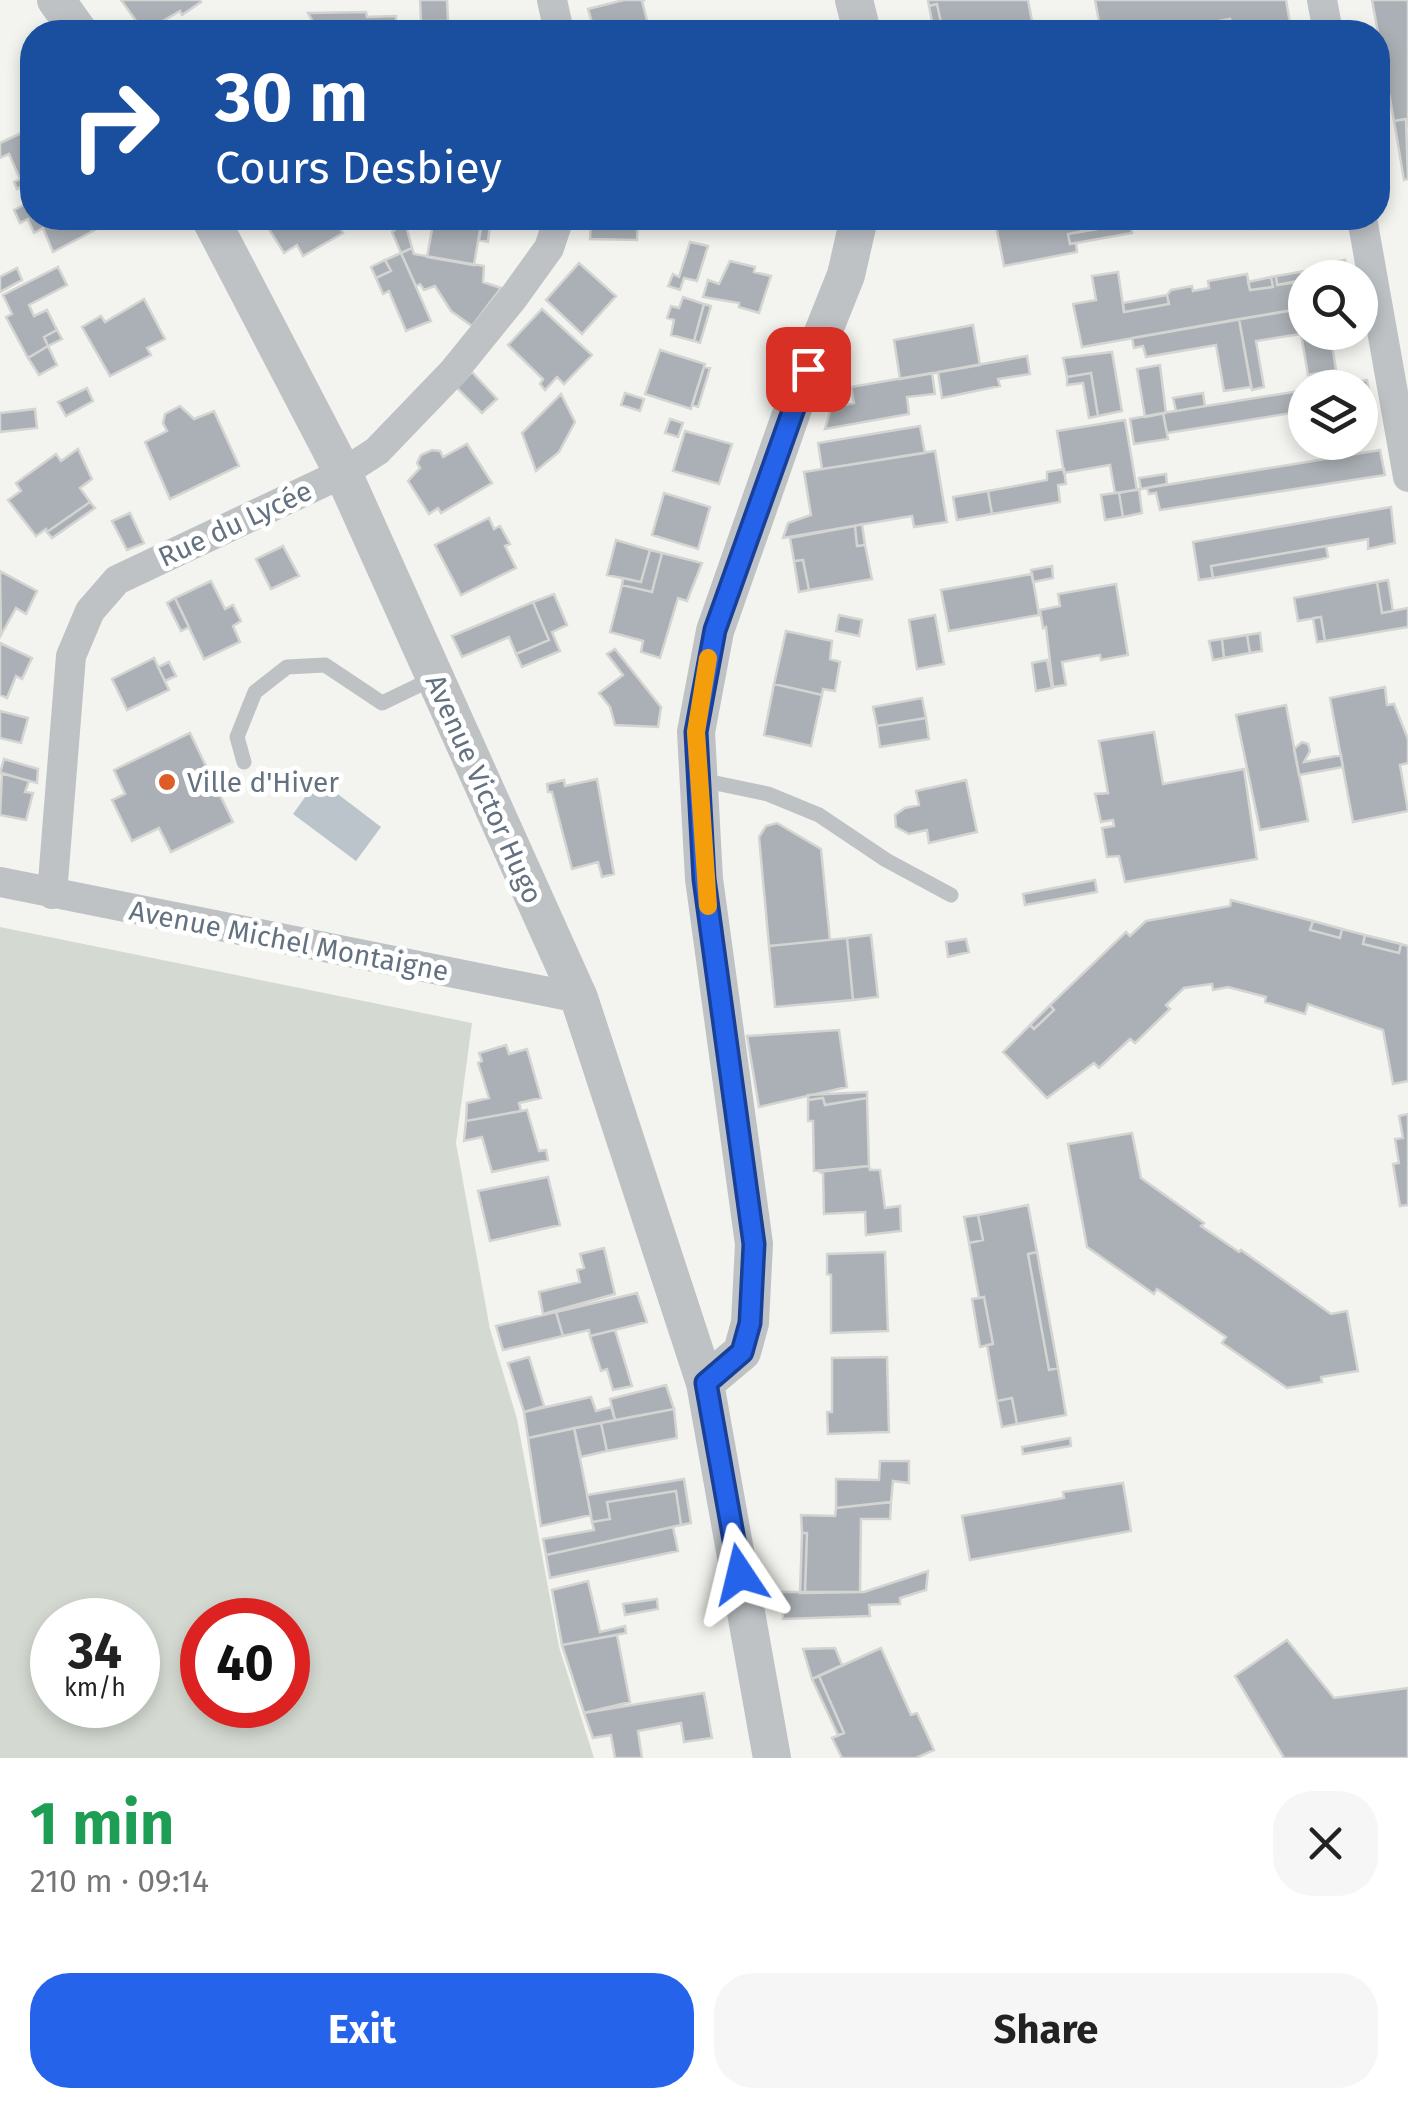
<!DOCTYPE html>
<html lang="en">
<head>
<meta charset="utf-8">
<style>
	body { margin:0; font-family:"Fira Sans",sans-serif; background:#f6f6f6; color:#222; height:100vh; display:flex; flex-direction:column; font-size:38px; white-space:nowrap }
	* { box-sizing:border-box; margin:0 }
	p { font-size:32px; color:#767676 }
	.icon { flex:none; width:55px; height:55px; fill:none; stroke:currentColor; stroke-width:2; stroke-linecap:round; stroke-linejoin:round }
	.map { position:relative; height:1758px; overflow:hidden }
	.side { display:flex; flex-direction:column; background:#fff; flex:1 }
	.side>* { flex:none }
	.top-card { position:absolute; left:20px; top:20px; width:1370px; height:210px; border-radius:40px; box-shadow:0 5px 15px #0003; background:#1a4fa0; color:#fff; overflow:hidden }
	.buttons { position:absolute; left:1288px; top:260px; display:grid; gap:20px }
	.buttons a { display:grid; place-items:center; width:90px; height:90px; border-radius:50%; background:#fff; box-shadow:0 5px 15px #0003; font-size:50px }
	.speed { position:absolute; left:30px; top:1598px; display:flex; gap:20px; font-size:50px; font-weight:700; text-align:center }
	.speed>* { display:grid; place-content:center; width:130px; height:130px; border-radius:50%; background:#fff; box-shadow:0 5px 15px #0003; line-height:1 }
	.speed small { font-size:25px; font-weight:400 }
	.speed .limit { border:15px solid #d22; background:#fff; color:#111 }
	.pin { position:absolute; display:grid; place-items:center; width:85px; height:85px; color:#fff; margin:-42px; border-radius:20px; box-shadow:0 5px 15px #0006 }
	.me { position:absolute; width:110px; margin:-55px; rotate:350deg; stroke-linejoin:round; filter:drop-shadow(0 0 8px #0008) }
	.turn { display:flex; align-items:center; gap:35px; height:210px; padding:0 30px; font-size:45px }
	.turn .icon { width:130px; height:130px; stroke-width:2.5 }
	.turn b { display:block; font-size:70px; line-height:85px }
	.round { display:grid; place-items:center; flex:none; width:105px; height:105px; border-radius:40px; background:#f6f6f6 }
	.headline { display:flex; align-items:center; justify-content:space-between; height:170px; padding:0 30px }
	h1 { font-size:60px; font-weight:700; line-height:75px; color:#1e9e55 }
	.cta { display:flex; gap:20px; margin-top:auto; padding:20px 30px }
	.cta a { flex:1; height:115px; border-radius:40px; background:#2563eb; color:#fff; font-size:40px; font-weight:700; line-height:115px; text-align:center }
	.cta a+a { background:#f6f6f6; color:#222 }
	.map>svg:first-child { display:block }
	.green { fill:#d4dad1; fill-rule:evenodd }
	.water { fill:#bac4ca }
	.building { fill:#aab0b5; stroke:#d4d5d2; stroke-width:2.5 }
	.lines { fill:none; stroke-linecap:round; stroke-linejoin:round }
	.service { stroke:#bec2c5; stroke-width:15 }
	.minor { stroke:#bec2c5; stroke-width:30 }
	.tertiary { stroke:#bec2c5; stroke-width:38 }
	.route-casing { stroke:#184099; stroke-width:25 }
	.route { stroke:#2563eb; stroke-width:18 }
	.slow { stroke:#f59e0b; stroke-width:18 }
	.poi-dot { fill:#de5c25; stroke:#fff; stroke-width:4 }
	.labels { text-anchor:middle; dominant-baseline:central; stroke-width:10; stroke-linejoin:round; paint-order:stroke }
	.street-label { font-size:28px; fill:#637180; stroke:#fff }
	.poi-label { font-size:28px; fill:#637180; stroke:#fff; text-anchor:start }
</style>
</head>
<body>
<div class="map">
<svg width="1408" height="1758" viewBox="0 0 1408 1758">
	<rect width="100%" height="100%" fill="#f3f4ef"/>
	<path class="green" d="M0,927L472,1023L456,1143L490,1329L517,1419L559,1647L594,1758H0ZM52,1620H138V1705H52ZM202,1620H288V1705H202Z"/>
	<path class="water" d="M318,779L381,827L356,861L293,814Z"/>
	<path class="building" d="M121,0H200L201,2L182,15L180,11L144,32Z
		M420,0H447L448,21H421Z
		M624,0H645L642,1L650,32H595L588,9Z
		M928,0H1028L1034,32H938H943L937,4L929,6Z
		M1095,0H1286L1290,23L1273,26L1274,32H1232L1230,19L1161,32H1101Z
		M1372,0H1408V127L1406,119L1394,121Z
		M937,4L943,32H934L929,6Z
		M366,12L367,17L396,16V30L318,31L308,13Z
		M1406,119L1408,179L1404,180L1394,121Z
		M32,128V182L17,189L14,182L20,179L9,154L0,158V143Z
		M31,201L32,218H111L112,221L53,252L43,228L34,233L28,219L20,223L14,210Z
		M262,218H339L336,221L343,233L303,256L297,245L284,253Z
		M434,218H482L474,265L427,257Z
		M591,218H638L637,240L590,239Z
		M1017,218H1145L1146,221L1068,234L1070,244L1076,243L1077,252L1004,266L995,221Z
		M1162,218H1197V220L1163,226Z
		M1251,218H1306L1307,221L1253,229Z
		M405,222L412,248L401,253L392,232Z
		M482,222L490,224L488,242L479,240Z
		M1130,222L1132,233L1070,244L1068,234Z
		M690,242L708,246L697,281L684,278L680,290L668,286L673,274L679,277Z
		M412,248L414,254L484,266L483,282L501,288L472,326L451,311L435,286L424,290L420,284L416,286L401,253Z
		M401,253L431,321L406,331L389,291L383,294L376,278L391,271L385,260Z
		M385,260L391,271L376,278L371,267Z
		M1345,260L1348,278H1312L1311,270L1317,269L1316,265Z
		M730,261L755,267L754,272L771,276L759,313L739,307V303L703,297L708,280L719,284Z
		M579,263L616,296L582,334L546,300Z
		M58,267L67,285L29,305L34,316L47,310L57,330L44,337L48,346L28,358L6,317L12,314L3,295Z
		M17,268L22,280L0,292V277Z
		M1311,270L1312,278L1277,285L1276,276Z
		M1118,272L1124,312L1169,304L1167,295L1171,290L1192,286L1193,291L1209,288L1208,281L1247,274L1250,290L1273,287L1271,277L1276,276L1277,285L1305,281V308L1082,347L1073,304L1096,300L1092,276Z
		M1271,277L1273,287L1250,290L1248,282Z
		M1167,295L1169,304L1124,312L1123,303Z
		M683,297L704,304L694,341L671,335L674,320L667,318L671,306L679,308Z
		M144,299L165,339L147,348L151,355L110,376L82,327L101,316L105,322Z
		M704,304L711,306L700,343L694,341Z
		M1305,308V332H1330L1336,370L1308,375L1301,334L1256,341L1264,387L1252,390L1239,319Z
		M542,309L592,355L564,384L557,377L545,390L540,384L543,379L508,345Z
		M1239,319L1251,387L1224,391L1216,345L1146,357L1143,346L1134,348L1132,338Z
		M973,325L980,365L900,379L894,340Z
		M57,330L62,339L48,346L44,337Z
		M48,346L57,365L39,375L28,358Z
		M660,350L705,364L691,409L645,394Z
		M1112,352L1122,411L1098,416L1091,373L1067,377L1063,358Z
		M1027,356L1030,374L998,379L1000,386L942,398L938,372Z
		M1160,365L1166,413L1145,417L1137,369Z
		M704,367L710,368L698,407L692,405Z
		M472,372L497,399L482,413L457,388Z
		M932,373L935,394L907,397L909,414L825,429L831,408L854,403L851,387Z
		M1091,373L1098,416L1089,418L1083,383L1067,385V377Z
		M1367,380L1371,401L1360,402V388H1320Z
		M87,388L93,401L66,416L58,402Z
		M1305,390V411L1167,433L1163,413Z
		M625,393L644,399L640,411L621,405Z
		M1203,393L1205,406L1176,411L1173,398Z
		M561,394L575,422L559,452L536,471L522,433Z
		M180,406L194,419L214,411L239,466L170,499L145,442L167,431L163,423L165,414Z
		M35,409L37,428L0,432V413Z
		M1163,413L1168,439L1134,444L1130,419Z
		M670,419L683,423L678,437L665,433Z
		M1125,420L1137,490L1115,493L1110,465L1064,473L1057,431Z
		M920,426L925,453L822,469L818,443Z
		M685,431L732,444L719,484L673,471Z
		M467,444L492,483L441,513L438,508L429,514L408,481L420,468L417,463L421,455L432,450L440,451L443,457Z
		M78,449L92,479L80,488L90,502L47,532L46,529L36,536L8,500L21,491L16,483L56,454L61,461Z
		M1380,450L1385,475L1160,510L1156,493L1149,494L1147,488Z
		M935,451L947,522L914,527L912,516L783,538L788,523L811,515L804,472Z
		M1064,469L1066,484L1058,485L1060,502L992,514L988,491L1047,480V472Z
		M1166,474L1167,484L1141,489L1139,478Z
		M1139,489L1142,513L1123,517L1119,493Z
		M988,491L992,514L957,520L953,497Z
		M664,493L710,507L698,549L652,535Z
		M1115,493H1119L1123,517L1105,520L1101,495Z
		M90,502L95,508L52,538L47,532Z
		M1391,507L1395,543L1368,549V539L1211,566L1213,578L1199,580L1193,542Z
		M130,513L144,543L127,550L112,521Z
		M489,518L494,529L500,526L510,544L505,546L516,568L461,595L435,545Z
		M862,524L865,545L857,546L855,526Z
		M855,526L857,546L865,545L872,579L809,590L803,560L794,561L790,538Z
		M616,540L650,550L641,582L607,575Z
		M283,546L299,576L271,589L256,559Z
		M1326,546L1328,557L1322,559L1213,578L1211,566Z
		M650,550L662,553L652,592L622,585L623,578L641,582Z
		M662,553L702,563L687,601L678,598L660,658L641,652L643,641L610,632L622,585L652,592Z
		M803,560L809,590L799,592L794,561Z
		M1052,566L1053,578L1033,582L1031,570Z
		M0,571L37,591L26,614L16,608L1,635Z
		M1032,574L1039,615L949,631L941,590Z
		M1388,580L1393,611L1382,613L1377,582Z
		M211,581L225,609L233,605L241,621L233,626L240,642L204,659L175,598Z
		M1377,582L1382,613L1408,608V627L1325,641L1321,617L1298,621L1294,598Z
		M1116,584L1128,655L1101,660L1100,655L1062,662L1066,685L1053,687L1046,627L1043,628L1040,610L1060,606L1058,594Z
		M554,594L567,625L552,632L560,651L522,667L516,654L549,640L533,602Z
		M175,598L189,627L181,631L167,603Z
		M533,602L549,640L516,654L509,637L462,657L452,636Z
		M839,615L862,620L859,636L836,631Z
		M935,615L944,664L917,669L909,620Z
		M1321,617L1325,641L1317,642L1313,618Z
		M786,631L832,641L830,659L840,662L835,691L823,689L822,695L774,684Z
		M1260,633L1262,651L1250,653L1247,635Z
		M1247,635L1250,653L1224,658L1222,639Z
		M1222,639L1224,658L1213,660L1209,641Z
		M0,643L32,658L22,679L16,676L7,698L0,695Z
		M615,649L661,707L658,727L615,725L610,707L599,693L623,675L607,654Z
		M154,658L169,690L127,710L112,679Z
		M1047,660L1052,688L1036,691L1032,663Z
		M169,662L176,676L165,681L158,667Z
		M774,684L822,695L811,746L764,735Z
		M1385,687L1387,705L1394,704L1408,739V763L1400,765L1408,811L1353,822L1330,698Z
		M922,698L926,718L877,726L873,707Z
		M1286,705L1308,821L1260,830L1236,715Z
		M0,711L28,718L21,743L0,738Z
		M926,718L929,739L880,747L877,726Z
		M1154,732L1163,784L1244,769L1257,859L1125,882L1119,856L1107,857L1102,828L1114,826L1113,820L1101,822L1095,794L1108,793L1099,741Z
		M190,733L233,822L171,852L159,828L132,841L112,800L125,794L114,770Z
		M1302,742L1308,744L1310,751L1304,762L1341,755L1343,767L1299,775L1294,749Z
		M4,759L38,769L37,783L0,773Z
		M2,773L29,781L25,792L33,793L26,820L0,815Z
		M597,779L614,874L602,877L598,862L572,869L552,792H548L547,784L564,780L565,786Z
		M966,780L977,832L929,843L927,830L909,834L896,827L895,815L905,808L919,805L916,791Z
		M777,823L821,849L830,940L769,946L759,837L766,826Z
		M1095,880L1097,892L1025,905L1023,894Z
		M1231,900L1313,921L1310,930L1340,938L1342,929L1365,935L1363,944L1399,953L1401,944L1408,946V1081L1393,1084L1383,1030L1308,1004L1305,1014L1265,1002L1266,997L1228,987L1213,990L1212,984L1184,988L1166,1005L1170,1009L1135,1043L1130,1039L1099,1068L1094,1063L1047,1098L1003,1052L1030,1025L1034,1029L1054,1010L1050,1005L1126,932L1130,936L1146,921L1230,906Z
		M1313,921L1342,929L1340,938L1310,930Z
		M871,935L878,997L853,1000L847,938Z
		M1365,935L1401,944L1399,953L1363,944Z
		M847,938L853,1000L775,1007L769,946Z
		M966,939L969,952L948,957L946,942Z
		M1050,1005L1054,1010L1034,1029L1030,1025Z
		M839,1030L847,1087L759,1107L747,1036Z
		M506,1045L509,1054L527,1049L541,1098L519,1103L521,1111L466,1121L467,1103L489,1098L478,1063L482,1061L479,1053Z
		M867,1092V1098L825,1105L823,1098L808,1100V1095Z
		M823,1098L825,1105L867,1098L869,1166L814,1171L813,1121H808V1100Z
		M527,1110L539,1151L546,1150L548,1160L492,1172L482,1137L464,1141L466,1121Z
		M1408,1114V1205L1400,1206L1393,1164L1399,1163L1395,1139L1403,1138L1399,1116Z
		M1132,1133L1141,1178L1204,1223L1201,1226L1239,1252L1241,1250L1331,1314L1347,1311L1358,1371L1321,1377L1322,1382L1287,1388L1222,1343L1226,1337L1157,1289L1154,1294L1087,1247L1068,1144Z
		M869,1166L870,1170H880L885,1208L900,1206L901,1231L866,1235L865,1212L824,1214L823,1173L819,1172Z
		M548,1177L560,1225L490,1241L478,1191Z
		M1028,1205L1037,1252L1028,1254L1049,1370L1058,1368L1066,1415L1017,1424L1012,1398L997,1401L987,1345L993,1344L984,1297L979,1298L969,1243L983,1240L978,1215Z
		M978,1215L983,1240L969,1243L964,1217Z
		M604,1248L615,1294L543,1314L539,1292L580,1282L577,1270L584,1268L580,1254Z
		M885,1252L888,1331L831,1333V1275L827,1274V1254Z
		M1037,1252L1058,1368L1049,1370L1028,1254Z
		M637,1293L647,1322L590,1336L589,1330L563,1336L556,1312Z
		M984,1297L993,1344L980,1347L972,1299Z
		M556,1312L563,1336L503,1350L496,1326Z
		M615,1330L632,1386L613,1390L607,1369L601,1371L590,1336Z
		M529,1357L544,1406L524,1412L508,1363Z
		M887,1357L889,1432L828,1434L827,1412H832V1358Z
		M666,1385L674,1409L615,1420L610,1399Z
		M591,1397L596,1411L611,1407L615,1420L528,1438L524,1412Z
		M1012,1398L1017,1424L1002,1427L997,1401Z
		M674,1409L677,1438L607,1451L601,1423Z
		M601,1423L607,1451L581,1457L574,1428Z
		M574,1428L591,1515L541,1526L528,1438Z
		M1070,1438L1071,1446L1023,1454L1022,1447Z
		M880,1461H909V1483L893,1481L891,1502L836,1508V1479L879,1480Z
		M684,1479L691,1523L681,1525L676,1491L607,1502L610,1519L592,1522L587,1495Z
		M1123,1483L1131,1531L970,1560L962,1516L1064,1498L1063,1492Z
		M676,1491L681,1525L546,1555L543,1539L594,1530L592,1522L610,1519L607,1502Z
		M891,1502L890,1519H861L860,1592L805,1593L807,1533H802L801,1515L835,1516L836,1508Z
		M673,1527L678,1551L550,1578L546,1555Z
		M802,1533H807L805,1593H800Z
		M928,1571L926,1590L900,1598V1604L869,1605L870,1616L783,1619L782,1592H864Z
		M588,1581L600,1632L625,1626L626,1633L562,1645L552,1590Z
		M657,1599L658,1609L625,1615L623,1604Z
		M617,1635L630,1702L584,1713L562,1645Z
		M1287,1640L1334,1698L1408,1688V1758H1284L1235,1676Z
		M835,1648L842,1665L812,1679L803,1649Z
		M881,1648L911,1715L917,1713L934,1750L916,1758H842L832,1738L844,1733L819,1676Z
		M819,1676L844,1733L838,1735L812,1679Z
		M704,1693L712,1738L684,1742L681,1723L638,1731L642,1758H615L611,1735L593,1738L584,1713Z"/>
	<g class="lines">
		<path class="service" d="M244,762L237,737L255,692L287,667L325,665L382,703L434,678
			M701,780L768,794L819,815L886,860L951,895"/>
		<path class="minor" d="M552,0L559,32
			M1322,0L1328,32
			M1362,218L1408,477
			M0,882L579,998
			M52,894L71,656L90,611L117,580L343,473L377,451L453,372L513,298L549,248L559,218"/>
		<path class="tertiary" d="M56,0L79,32
			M854,0L862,32
			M210,218L343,473L579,998L705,1383
			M772,1758L705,1383L742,1352L750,1323L754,1244L704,879L696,732L715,631L796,400L846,275L859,218"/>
	</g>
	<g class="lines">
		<defs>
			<path id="route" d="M740,1574L706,1383L742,1352L750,1323L754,1244L704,879L696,732L715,630L808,369"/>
		</defs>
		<use href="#route" class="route-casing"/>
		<use href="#route" class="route"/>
		<path class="slow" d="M708,906L696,732L708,658"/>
	</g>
	<circle class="poi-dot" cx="167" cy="782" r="10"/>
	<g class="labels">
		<g class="street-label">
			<text transform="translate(235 524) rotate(-25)">Rue du Lycée</text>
			<text transform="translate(484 789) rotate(66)">Avenue Victor Hugo</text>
			<text transform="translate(289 941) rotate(11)">Avenue Michel Montaigne</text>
		</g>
		<g class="poi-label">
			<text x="187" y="782">Ville d'Hiver</text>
		</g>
	</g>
</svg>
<div class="buttons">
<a><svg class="icon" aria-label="search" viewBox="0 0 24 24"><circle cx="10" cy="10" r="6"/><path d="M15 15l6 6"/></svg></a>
<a><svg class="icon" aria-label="layers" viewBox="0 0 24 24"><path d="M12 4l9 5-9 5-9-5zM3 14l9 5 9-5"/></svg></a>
</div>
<div class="speed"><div>34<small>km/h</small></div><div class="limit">40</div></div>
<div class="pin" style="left:808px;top:369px;background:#d93025"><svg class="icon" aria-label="arrive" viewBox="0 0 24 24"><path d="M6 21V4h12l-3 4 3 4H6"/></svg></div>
<svg class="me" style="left:740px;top:1574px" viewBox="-20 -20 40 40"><path d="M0-17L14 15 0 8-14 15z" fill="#2563eb" stroke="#fff" stroke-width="4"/></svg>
<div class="top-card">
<div class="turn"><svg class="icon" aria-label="right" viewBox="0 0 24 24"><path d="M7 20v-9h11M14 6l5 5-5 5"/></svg><div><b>30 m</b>Cours Desbiey</div></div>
</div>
</div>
<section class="side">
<div class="headline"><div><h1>1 min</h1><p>210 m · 09:14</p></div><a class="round"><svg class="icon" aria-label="close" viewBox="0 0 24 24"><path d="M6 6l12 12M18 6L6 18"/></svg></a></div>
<div class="cta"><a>Exit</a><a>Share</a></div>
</section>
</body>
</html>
